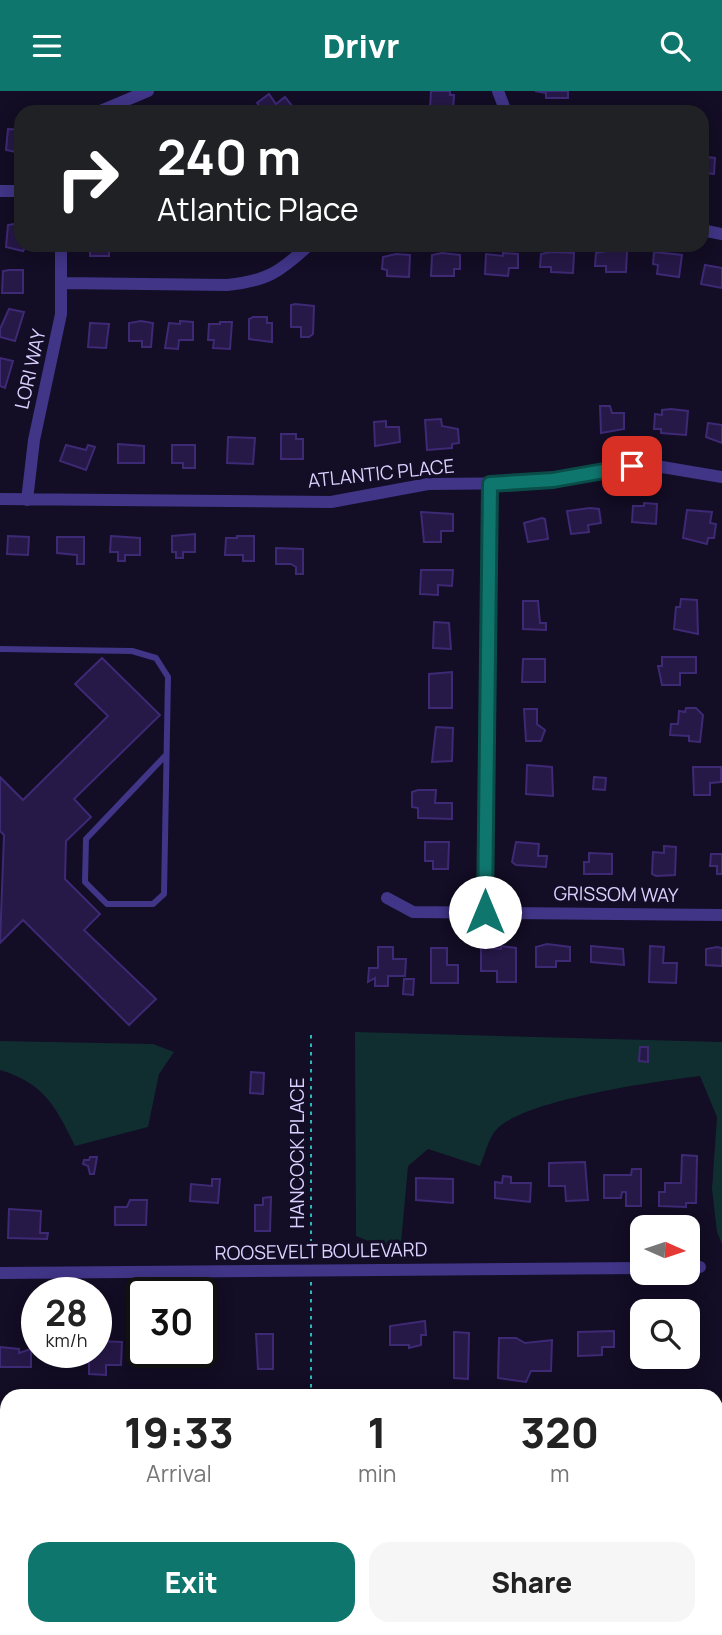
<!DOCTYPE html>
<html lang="en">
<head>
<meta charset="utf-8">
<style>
	body { margin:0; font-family:Manrope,sans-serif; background:#f6f6f6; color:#222; height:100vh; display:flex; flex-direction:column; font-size:26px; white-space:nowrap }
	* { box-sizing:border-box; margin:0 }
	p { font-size:23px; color:#767676 }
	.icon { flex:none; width:38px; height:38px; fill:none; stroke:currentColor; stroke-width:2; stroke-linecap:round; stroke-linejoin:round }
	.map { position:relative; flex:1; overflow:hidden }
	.details { position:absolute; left:0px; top:1298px; width:723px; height:247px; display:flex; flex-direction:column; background:#fff; border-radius:21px 21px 0 0; box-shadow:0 4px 18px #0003 }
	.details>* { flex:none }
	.banner { position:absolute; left:14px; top:14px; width:695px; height:147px; border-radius:21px; box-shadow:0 4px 18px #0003; background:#202124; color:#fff; overflow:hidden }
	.needle { width:46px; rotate:93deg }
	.controls { position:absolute; left:630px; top:1124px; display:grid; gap:14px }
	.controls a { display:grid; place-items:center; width:70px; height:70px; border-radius:14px; background:#fff; box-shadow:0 4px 18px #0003; font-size:35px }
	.speed { position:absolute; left:21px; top:1186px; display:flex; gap:14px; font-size:35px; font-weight:700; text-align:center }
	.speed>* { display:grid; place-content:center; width:91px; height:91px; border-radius:50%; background:#fff; box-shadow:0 4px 18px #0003; line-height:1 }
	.speed small { font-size:18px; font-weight:400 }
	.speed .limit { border:4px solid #111; border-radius:10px; background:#fff; color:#111 }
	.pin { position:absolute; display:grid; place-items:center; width:60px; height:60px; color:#fff; margin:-30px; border-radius:14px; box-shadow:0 4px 10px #0006 }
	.me { position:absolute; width:77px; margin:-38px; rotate:0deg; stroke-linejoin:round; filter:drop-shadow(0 0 5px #0008) }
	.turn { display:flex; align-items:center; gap:24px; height:147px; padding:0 28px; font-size:32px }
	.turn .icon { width:91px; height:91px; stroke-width:2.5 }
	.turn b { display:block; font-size:49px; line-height:60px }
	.eta { display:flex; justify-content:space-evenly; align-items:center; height:119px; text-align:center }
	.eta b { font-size:42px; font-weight:800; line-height:49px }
	.primary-button { display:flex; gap:14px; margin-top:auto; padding:14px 28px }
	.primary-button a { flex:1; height:80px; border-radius:21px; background:#0f766e; color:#fff; font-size:28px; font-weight:800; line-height:80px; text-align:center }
	.primary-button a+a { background:#f6f6f6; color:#222 }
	header { display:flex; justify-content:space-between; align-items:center; height:91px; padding:0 28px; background:#0f766e; color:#fff; font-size:32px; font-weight:800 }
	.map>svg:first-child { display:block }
	.green { fill:#102e30 }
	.building { fill:#261847; stroke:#3e2975; stroke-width:2 }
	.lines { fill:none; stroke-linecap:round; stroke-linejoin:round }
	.path { stroke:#27b9bd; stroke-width:2; stroke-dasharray:3.5 5; stroke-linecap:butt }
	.lane { stroke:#403587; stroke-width:6 }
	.street { stroke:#403587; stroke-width:12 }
	.route-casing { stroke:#0a4d48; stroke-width:18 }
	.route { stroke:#0f766e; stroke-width:12 }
	.labels { text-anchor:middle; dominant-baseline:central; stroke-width:7; stroke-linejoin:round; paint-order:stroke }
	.street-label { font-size:19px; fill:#dbd1ff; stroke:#130d25 }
</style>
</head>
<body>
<header><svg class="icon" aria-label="menu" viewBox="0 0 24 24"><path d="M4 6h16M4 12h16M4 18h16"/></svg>Drivr<svg class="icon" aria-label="search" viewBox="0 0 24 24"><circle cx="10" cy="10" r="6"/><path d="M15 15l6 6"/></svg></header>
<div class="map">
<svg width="722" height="1544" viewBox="0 0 722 1544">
	<rect width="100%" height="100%" fill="#130d25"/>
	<path class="green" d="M355,941L722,951V1153L717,1141L712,1098L717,1026L700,985C657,990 522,1009 496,1039C488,1048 485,1064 480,1075L428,1058L408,1075L400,1163L356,1145Z
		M0,950L153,953L174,961L159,983L148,1036L75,1055C56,1016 44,992 0,979Z
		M0,1383L7,1391V1473L0,1471Z
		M722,1412V1533L716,1527V1427L717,1415Z"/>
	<path class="building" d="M431,0H450V4H454L453,19L430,18Z
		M535,0H568V7H546V2Z
		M269,3L276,13L285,6L296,20L264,21L257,12Z
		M8,38L21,39V62L6,59Z
		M707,66L715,67L714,83L705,82Z
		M14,133H21V154H27L23,160L6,156L8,134Z
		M90,154H109V165H90Z
		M613,159L627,160L626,181H606V175H595L596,162Z
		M551,161L574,162L573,182L551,181V176H540L541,163Z
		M654,161L682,164L679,186L657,183L658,174L653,173Z
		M442,162L460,164V178H454V185H431L432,164Z
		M503,162L518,163V177H509L508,185L485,183L486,163L503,165Z
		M396,163L410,164L409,186L387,185V179L382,178L383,166Z
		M705,174L722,177V197L701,193Z
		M9,179H23V202H2L3,180Z
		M295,213L314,215L313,243L309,246H301V236H291V214Z
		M9,218L24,221L15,250L0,246V238Z
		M253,226H267V232H272V251L249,248V228Z
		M141,230L153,232L151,256H142V250H129V232Z
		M180,230L193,231V249H179L178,258L165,257L169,232L180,233Z
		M220,231H232L230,258L213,257L214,249H208L209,233H220Z
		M90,232L109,233L106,257L88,256Z
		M0,267L13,270L5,297L0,295Z
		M600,315H610L612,322H624V338L601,342Z
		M671,318L688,320L686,344L661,342V338H654L655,323L662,324V319Z
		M441,328L442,335L458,338L459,352L452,353V357L427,359L425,329Z
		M386,330V336H399L400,351L375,355L374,331Z
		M708,332L722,334V352L706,346Z
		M281,343H296V348H303V368H281Z
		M228,346L255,347L253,373L227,372Z
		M118,353L144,355V372H118Z
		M66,354L86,359L88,354L95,356L86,379L60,370Z
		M172,354H195V377H183V372H172Z
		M644,412L657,413L656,433L632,431L633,415H644Z
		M590,417L599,418L601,432L588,434L589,441L571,443L567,420Z
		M687,419L712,421L710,432L716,433L714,447H708L707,453L683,447Z
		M421,421L453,423V440H441V451H424Z
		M542,427L545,428L548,448L528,451L524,432Z
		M195,443V461H183V467H176V461H172V445Z
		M8,445L29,446L28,464L7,463Z
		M111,445L140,447V464H125V470H118V461H110Z
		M237,445H254V470H243V464H225L226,447H237Z
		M57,446H84V473H77V464L57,462Z
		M276,457L303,458V483H296V476L291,473H276Z
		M421,479H453L452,495L438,494V504L420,503Z
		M681,508L697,509L698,543L674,538L676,516H680Z
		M523,510H538L540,532H546V539L523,538Z
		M434,531L449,532L451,558L433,557Z
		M662,566H696V582H680V594H662L658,575H662Z
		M102,567L160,624L74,708L91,726L66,750L65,788L100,823L84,839L156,908L129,934L23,829L0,852L4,744L0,740V686L23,709L108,625L75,593Z
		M523,568H545V591H522Z
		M452,581V617H429V583Z
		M686,617H696L703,624L700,651L689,650V645L670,644L671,633H678L679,620L685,621Z
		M524,618H537V633L545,639L541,650H526Z
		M436,636L453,637L452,670L432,671Z
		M527,674L552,676L553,705L526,703Z
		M693,676H721V691L710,692V704H694Z
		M594,686L606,687L605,699L593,698Z
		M418,699H436L435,712H452V728L418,727V717L412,716V701Z
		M425,751H449L448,778H433V770H425Z
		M516,751L539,753L538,765H547L546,776L516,774L512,771Z
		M664,755L676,756L675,784L656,785L652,783L653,761L664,762Z
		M589,762L612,763V783H584V771H589Z
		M711,763H722V783H717V775H710Z
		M547,853L570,856V870H556V876H536V856Z
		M501,855L516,857V891H497V880H481V856L501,858Z
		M591,855L623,858L624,874L591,871Z
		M650,855L664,856L663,872H677L676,892L649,891Z
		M378,856H393V868H406L405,885H388V895H375V887L368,891L369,877H378Z
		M717,856L722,857V875L706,874V858Z
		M431,857H447V874H458V892H431Z
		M404,888H414L413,904L403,903Z
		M640,956H648V971L639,970Z
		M251,981L264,982L263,1003L250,1002Z
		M682,1064L697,1065L696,1112H686V1116L659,1115V1101H665V1092H681Z
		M90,1066H97L94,1083H90L88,1075L83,1073L84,1069H89Z
		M585,1071L588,1109L566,1110L565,1095H549V1072Z
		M632,1078H641V1115H626V1101H622L621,1107H604V1084H631Z
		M503,1085L511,1086V1092H531L530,1111L495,1107V1091L502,1092Z
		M416,1087L453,1088V1112L416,1109Z
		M212,1088H220L218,1112L190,1110L191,1093L212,1095Z
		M271,1106L270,1140H255V1114H263V1107Z
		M130,1109H147L146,1134H115V1116H127Z
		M9,1118L41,1120L40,1142H48L47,1148L8,1147Z
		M425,1230L426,1244H421V1254L409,1257V1254H390V1235Z
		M642,1231V1265H660V1276H639V1270H636L635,1232Z
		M614,1240V1256H602V1264L578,1265V1241Z
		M454,1241L469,1242L468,1288L454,1287Z
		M256,1243H273V1278H258Z
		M499,1247H516L525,1252L552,1249L551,1280H531L526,1291L498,1287Z
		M96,1250L122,1251L121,1274H106V1284L89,1283V1262H96Z
		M0,1256L19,1258V1262L31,1258V1276H0Z
		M613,1538H642V1544H613Z
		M669,1538H698L697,1544H669Z"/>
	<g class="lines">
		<path class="path" d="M311,944V1168
			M311,1191V1306
			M312,1538V1544"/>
		<path class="lane" d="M0,558L132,560L156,567L168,586L164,803L153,813H107L85,791L86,748L165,665"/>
		<path class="street" d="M498,0L506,21
			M98,21L148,0
			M0,100H21
			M702,139L722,143
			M62,192L227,194C267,190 280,181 309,154
			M0,408L331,411L428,393L526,392L632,375L662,376L722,386
			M27,409L34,349L61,223V154
			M387,807L413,821L722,824
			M485,821L490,393
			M688,1176H700
			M0,1182L642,1177"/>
	</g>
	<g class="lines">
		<defs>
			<path id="route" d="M485,821L490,393L553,389L632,375"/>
		</defs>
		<use href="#route" class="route-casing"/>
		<use href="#route" class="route"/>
	</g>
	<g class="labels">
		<g class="street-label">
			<text transform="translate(30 278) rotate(-77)">LORI WAY</text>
			<text transform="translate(381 382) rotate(-6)">ATLANTIC PLACE</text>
			<text transform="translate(616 803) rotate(1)">GRISSOM WAY</text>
			<text transform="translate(297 1062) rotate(-90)">HANCOCK PLACE</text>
			<text transform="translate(321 1160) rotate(-1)">ROOSEVELT BOULEVARD</text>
		</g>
	</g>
</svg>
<div class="controls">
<a><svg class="needle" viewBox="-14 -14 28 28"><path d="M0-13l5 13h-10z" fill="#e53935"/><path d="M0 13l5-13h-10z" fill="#767676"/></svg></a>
<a><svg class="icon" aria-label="search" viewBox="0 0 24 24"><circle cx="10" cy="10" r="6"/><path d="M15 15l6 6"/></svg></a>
</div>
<div class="speed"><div>28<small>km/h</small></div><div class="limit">30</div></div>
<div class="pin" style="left:632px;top:375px;background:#d93025"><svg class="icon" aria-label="arrive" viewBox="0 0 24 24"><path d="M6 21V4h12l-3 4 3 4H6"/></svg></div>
<svg class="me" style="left:485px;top:821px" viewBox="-20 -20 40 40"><circle r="19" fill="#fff"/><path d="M0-13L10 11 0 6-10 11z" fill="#0f766e"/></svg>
<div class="banner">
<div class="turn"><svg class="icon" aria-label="right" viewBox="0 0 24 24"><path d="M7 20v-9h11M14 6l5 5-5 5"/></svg><div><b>240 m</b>Atlantic Place</div></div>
</div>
<section class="details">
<div class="eta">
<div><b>19:33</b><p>Arrival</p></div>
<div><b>1</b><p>min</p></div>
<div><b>320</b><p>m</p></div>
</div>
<div class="primary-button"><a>Exit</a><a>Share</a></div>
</section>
</div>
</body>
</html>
